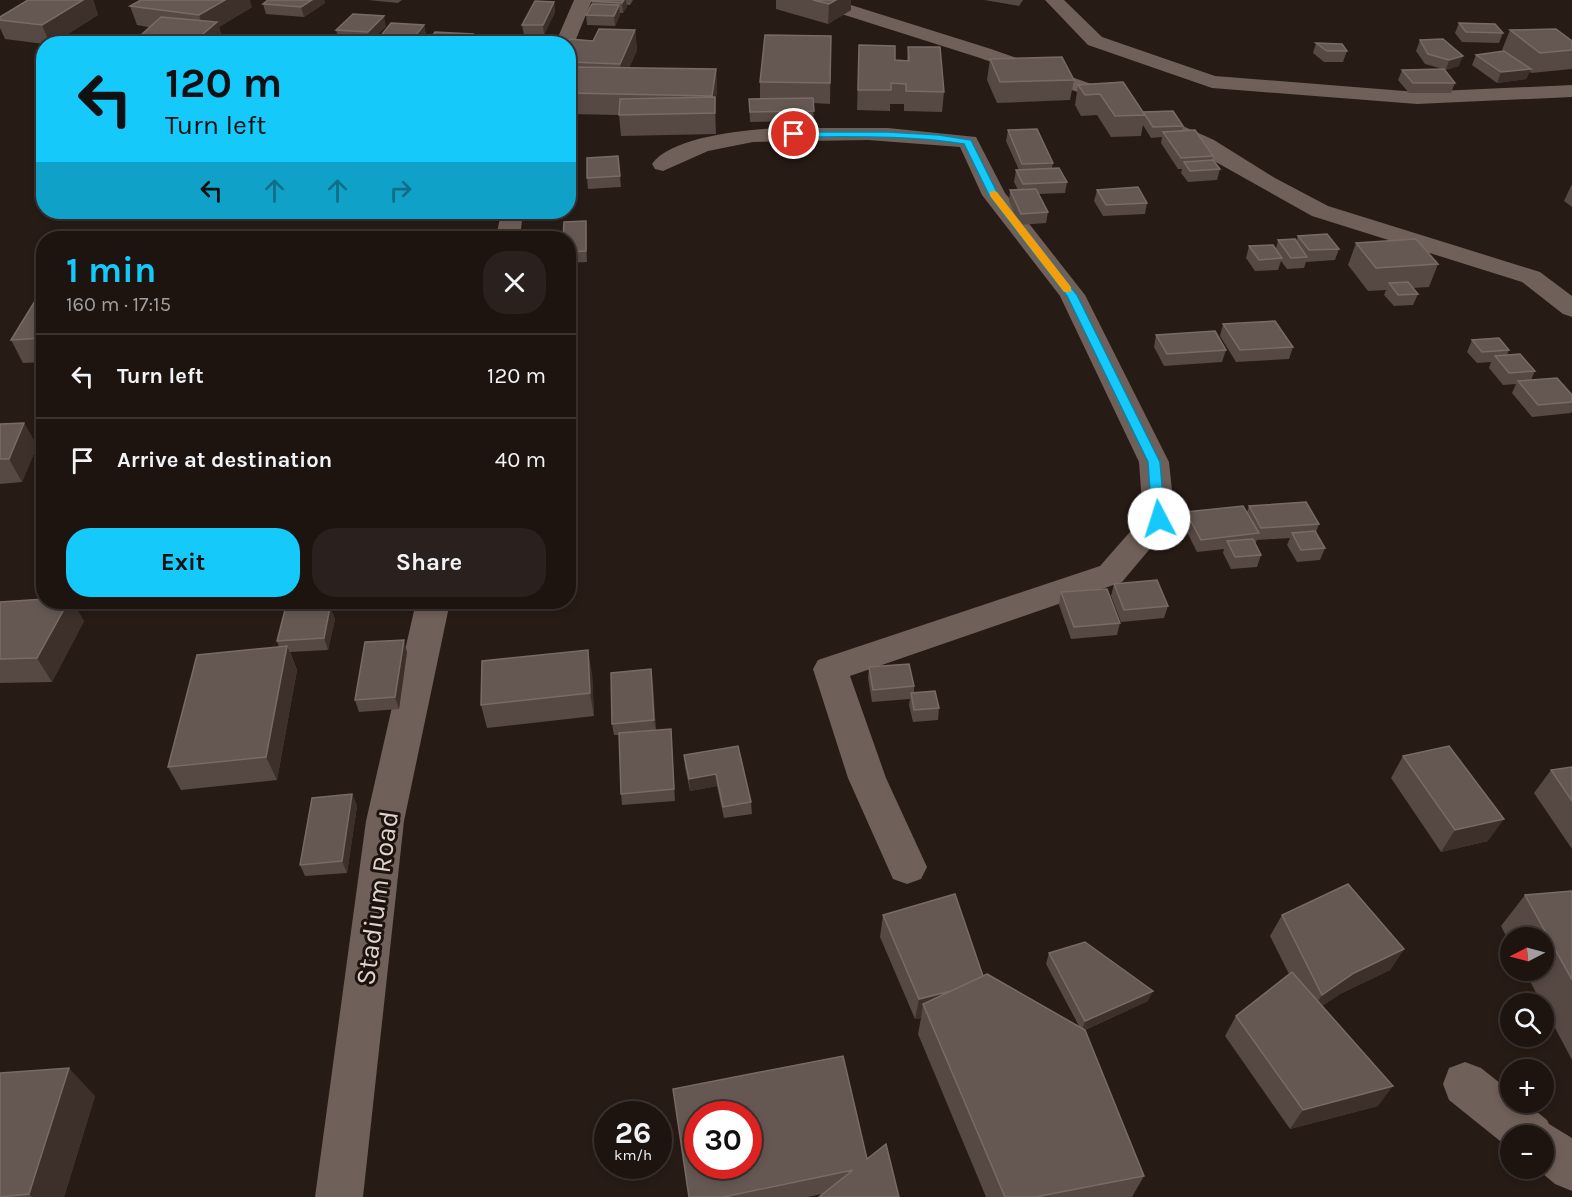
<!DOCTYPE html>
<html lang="en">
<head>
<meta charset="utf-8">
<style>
	body { margin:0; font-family:Karla,sans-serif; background:#2a211e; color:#f1f3f6; height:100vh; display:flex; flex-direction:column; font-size:22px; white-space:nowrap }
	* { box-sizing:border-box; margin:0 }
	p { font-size:20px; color:#a09e9f }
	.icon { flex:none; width:33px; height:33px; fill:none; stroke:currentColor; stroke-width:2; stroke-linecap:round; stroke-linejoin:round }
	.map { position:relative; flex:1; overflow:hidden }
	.details { position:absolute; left:36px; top:231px; width:540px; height:378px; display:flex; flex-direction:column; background:#1d1410; border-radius:24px; box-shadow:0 3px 9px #0003,0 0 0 2px #3b3330 }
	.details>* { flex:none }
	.hud { position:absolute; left:36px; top:36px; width:540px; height:183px; border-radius:24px; box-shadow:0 3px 9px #0003,0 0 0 2px #3b3330; background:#15cafb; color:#111; overflow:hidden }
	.needle { width:39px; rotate:264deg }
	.fabs { position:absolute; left:1500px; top:927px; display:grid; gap:12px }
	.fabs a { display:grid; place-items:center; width:54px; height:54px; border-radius:50%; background:#1d1410; box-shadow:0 3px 9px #0003,0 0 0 2px #3b3330; font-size:30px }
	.speed { position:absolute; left:594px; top:1101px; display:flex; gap:12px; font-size:30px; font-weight:700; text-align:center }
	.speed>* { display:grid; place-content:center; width:78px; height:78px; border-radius:50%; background:#1d1410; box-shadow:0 3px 9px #0003,0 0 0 2px #3b3330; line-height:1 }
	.speed small { font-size:15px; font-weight:400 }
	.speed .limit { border:9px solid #d22; background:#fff; color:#111 }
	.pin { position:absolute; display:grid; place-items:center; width:51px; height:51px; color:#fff; margin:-26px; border:3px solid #fff; border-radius:50%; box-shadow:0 2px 6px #0007 }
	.me { position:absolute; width:66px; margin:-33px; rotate:355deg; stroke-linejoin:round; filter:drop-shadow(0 0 4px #0008) }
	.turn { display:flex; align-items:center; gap:21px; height:126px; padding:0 30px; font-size:27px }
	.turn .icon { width:78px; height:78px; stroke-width:2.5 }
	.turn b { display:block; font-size:42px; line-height:51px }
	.lanes { display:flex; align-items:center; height:57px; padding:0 30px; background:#0003; justify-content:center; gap:30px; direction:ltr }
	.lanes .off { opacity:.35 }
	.round { display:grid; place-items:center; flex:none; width:63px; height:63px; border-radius:24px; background:#2a211e }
	.head { display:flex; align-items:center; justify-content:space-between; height:102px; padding:0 30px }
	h1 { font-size:36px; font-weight:700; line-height:45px; color:#15cafb }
	.primary-button { display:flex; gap:12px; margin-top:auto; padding:12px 30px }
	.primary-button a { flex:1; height:69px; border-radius:24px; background:#15cafb; color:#111; font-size:24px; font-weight:700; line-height:69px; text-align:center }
	.primary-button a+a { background:#2a211e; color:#f1f3f6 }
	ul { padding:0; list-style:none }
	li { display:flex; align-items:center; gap:18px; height:84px; padding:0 30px; border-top:2px solid #3b3330 }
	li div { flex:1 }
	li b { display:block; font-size:22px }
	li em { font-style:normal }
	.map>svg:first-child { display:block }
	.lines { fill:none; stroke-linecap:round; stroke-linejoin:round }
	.minor { fill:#6f6059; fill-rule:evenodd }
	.wall { fill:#564843 }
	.shaded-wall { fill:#3d302a }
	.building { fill:#655852; stroke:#786b66; stroke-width:1.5; fill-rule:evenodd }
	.route { fill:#15cafb; stroke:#0e83a3; stroke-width:1.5 }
	.slow { fill:#f59e0b }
	.labels { text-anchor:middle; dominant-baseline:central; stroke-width:6; stroke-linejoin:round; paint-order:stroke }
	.near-street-label { font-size:27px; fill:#ddd4d0; stroke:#1e120d }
</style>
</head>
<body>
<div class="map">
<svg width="1572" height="1197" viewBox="0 0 1572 1197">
	<rect width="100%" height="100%" fill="#271b15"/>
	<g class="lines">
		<path class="minor" d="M574,0H592L574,44L568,49V44H555Z
			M807,0H835L991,49L1126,96L1129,100L1126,104L1119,106L1112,104L977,57L810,4Z
			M1045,0H1064L1102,37L1215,76L1417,92L1572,85V97L1417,104L1212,88L1088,45Z
			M1165,118L1214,140L1275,178L1328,206L1540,272L1572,296V317L1563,314L1522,282L1312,216L1157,129L1154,124L1157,119Z
			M781,128H888L976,137L1005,193L1085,295L1169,462L1175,519L1122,582L850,676L886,778L927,867L921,879L907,884L893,879L848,778L813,669L818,660L1100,566L1143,517L1139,462L1060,296L982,195L960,147L868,140L753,142L708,151L663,171L655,169L652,164C671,136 749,129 781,128Z
			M501,212H523L520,238H496Z
			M416,602H450L404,821L363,1197H315L366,821Z
			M1465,1062L1481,1068L1510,1091V1102H1525L1547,1120L1549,1124L1572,1138V1191L1555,1184L1536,1168H1544V1136H1510V1149L1449,1100L1443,1084L1449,1068Z"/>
	</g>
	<path class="wall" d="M28,0H93L98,15L52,44H44L5,39L0,28V17Z
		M268,0H324L325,3L304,17L266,14L263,4Z
		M368,0H402L398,3Z
		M592,0H633L630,5H627V7L623,13H620V15L615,26L587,25L586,15L592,4Z
		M776,0H851V10L828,24L776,9Z
		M984,0H1023L1019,6Z
		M554,2L555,12L544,35H524L522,25Z
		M130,6L252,7L219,27L223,41L137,25Z
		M1459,23L1503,33L1499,43L1462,42L1455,33Z
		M424,25L426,35L419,44H380L379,38Z
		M386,26L370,42L339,40L336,30Z
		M635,30L637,50L629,68L716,69L717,90L715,105L716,134L621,136L619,115L568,114V44L593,41Z
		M1510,30L1572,41V69L1531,73L1530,71L1526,79L1497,83L1472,65L1476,55L1504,51L1502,50Z
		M831,36L830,104L813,103L814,121L750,122L749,99H760V82Z
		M1420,40L1459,66L1444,70L1455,83L1451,93H1409L1398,80L1402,70L1443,69L1425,64L1416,51Z
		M1316,43L1347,51L1343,62H1324L1313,53Z
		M859,45L895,60L907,61L908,47L944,92L942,112L904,111V104H890V111L857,110Z
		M990,59L1074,80L1070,100L997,103L987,80Z
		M1078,85L1143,112L1183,126L1182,131L1213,156L1212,160L1220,169L1217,180L1188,182L1181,173L1182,169H1178L1161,143L1162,137L1151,138L1143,125L1141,136L1111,137L1097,115L1081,116L1075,105Z
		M1008,130L1053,163L1052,168L1067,182L1065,193L1039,194L1048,212L1046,223L1019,225L1009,201L1010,190H1018L1014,182L1016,170H1019L1006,141Z
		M618,156L621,187L588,189L587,178Z
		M1572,184V207L1564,201Z
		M1097,190L1147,203L1145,214L1103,216L1094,201Z
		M586,221L587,232V262L568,263V238Z
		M1298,236L1339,249L1335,260L1306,262L1304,268L1287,269L1281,261L1278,270L1255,271L1246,258L1249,246L1276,249L1278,240L1296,241Z
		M1356,243L1438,264L1429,287L1413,288L1418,294L1413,305L1394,306L1384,295L1386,290L1368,291L1348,265Z
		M44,296V362L23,363L11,340Z
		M1223,324L1293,347L1289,359L1236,362L1220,336Z
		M1156,335L1226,350L1222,362L1164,366L1154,347Z
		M1472,340L1509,350L1507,355L1535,371L1531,380L1572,395V412L1571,413L1532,417L1512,393L1516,384L1503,385L1489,368L1491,362L1477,363L1467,352Z
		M24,423L37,446L22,482L0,484V424Z
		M1249,506L1319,524L1316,532L1325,548L1320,560L1297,562L1287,545L1290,538L1257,540L1255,544L1261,555L1257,567L1231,569L1223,553L1224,549L1197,552L1183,524L1186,512H1247Z
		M1114,584L1168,606L1164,618L1121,622L1111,596Z
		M1061,592L1120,623L1117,635L1071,639L1059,605Z
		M0,602L84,621L52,682L0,683Z
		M305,602L308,609L330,607L335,619L328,650L290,652L297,670L277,780L181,790L168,767L279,647L277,641Z
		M407,652L399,709L359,712L355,700Z
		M869,667L914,686V693L939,708L938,720L913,722L909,705L910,699L872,702L868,678Z
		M651,669L656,730L671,729L675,801L622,805L621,794L619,735H614L612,724Z
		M592,673L594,716L487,728L481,705Z
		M738,746L751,802L752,814L724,818L717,786L690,791L685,767L684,755Z
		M1403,756L1488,841L1441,852L1391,778Z
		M1572,767V849L1534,793L1551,770Z
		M352,794L357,806L347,873L305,876L300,865Z
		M1572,891V1060L1544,1007V1004H1542L1524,970H1544V938H1510V944L1501,926L1525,895Z
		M883,915L983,976L1079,1026L1046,964L1049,953L1148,1001L1085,1030L1144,1176L1132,1197H986L918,1034L921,1018L915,1019L880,937Z
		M1282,915L1404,949L1390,970L1340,994L1322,1006L1378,1106L1290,1129L1225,1036L1236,1016L1289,974L1270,936Z
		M95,1096L64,1197H0Z
		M867,1159L822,1194L808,1197H689Z"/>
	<path class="shaded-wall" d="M83,0H93L98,15L52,44H50L42,25Z
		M225,0H250L252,7L219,27L223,41L221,44H191L205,32L199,15Z
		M312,0H324L325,3L304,17L301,7Z
		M624,0H626L627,7L623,13L622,3Z
		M836,0H851V10L828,24L829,4Z
		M554,2L555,12L544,35L543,25Z
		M619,5L620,15L615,26L614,16Z
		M384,16L386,26L370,42L368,32Z
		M424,25L426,35L419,44H412V40Z
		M635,30L637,50L622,84L620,64Z
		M473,34L475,44H466Z
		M1463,56L1459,66L1446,70L1449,60Z
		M716,69L717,90L715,105L716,134L715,106L713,113L712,96Z
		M1531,69L1526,79L1497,83L1501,72Z
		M586,221L587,232V262L586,251Z
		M24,423L37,446L22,482L9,459Z
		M68,602H73L84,621L52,682L37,658Z
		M298,602H305L308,611L306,622Z
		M330,607L335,619L328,650L324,638Z
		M404,640L407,652L399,709L395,697Z
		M287,646L297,670L277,780L266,757Z
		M588,650L592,673L594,716L590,693Z
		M651,669L653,681L656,731L654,720Z
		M716,774L717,786L690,791L689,779Z
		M352,794L357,806L347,873L342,861Z
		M1504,819L1488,841L1441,852L1455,830Z
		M1404,949L1390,970L1340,994L1309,1015L1322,995L1354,973Z
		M985,983L923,1004L921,1018L915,1019L919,999Z
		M1153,991L1148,1001L1082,1031L1085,1021Z
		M69,1068L95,1096L64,1197H32L29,1194Z
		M1393,1086L1378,1106L1290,1129L1303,1110Z"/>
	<path class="building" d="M28,0H83L42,25L0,20V17Z
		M141,0H225L199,15L130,6Z
		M268,0H312L301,7L263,4Z
		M592,0H624L622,3L591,1Z
		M813,0H836L829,4Z
		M535,1L554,2L543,25H522Z
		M592,4L619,5L614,16L586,15Z
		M353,14L384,16L368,32L336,30Z
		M161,17L217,22L191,44H131Z
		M391,23L424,25L412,40L379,38Z
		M1459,23L1495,24L1503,33L1466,32Z
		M599,29L635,30L620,64L568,62V44H567L570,39L593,41Z
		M1556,29L1572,41V50L1540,53L1510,30Z
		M435,32L473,34L468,41H454L453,44L428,42Z
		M765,35L831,36L830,83L760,82Z
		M1443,39L1463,56L1449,60L1428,54L1420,40Z
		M454,41L533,42V44H453Z
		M1316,43L1342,44L1347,51H1327Z
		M859,45L895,46V60L909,61L908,47H940L944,92L906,91V84L891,83V90H858Z
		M1504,51L1531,69L1501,72L1476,55Z
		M1062,57L1074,80L1000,82L990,59Z
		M573,67L716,69L712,96L568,93V81Z
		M1444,69L1455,83H1413L1402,70Z
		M1123,82L1145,115L1115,116L1100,94L1085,95L1078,85Z
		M715,97V113L619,115L620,99Z
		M813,98L814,111L750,112L749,99Z
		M1173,111L1183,126L1153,127L1143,112Z
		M1037,129L1053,163L1022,164L1008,130Z
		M1195,130L1213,156L1181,158L1163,132Z
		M618,156L620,176L587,178V158Z
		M1213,160L1220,169L1190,171L1184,162Z
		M1059,168L1067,182L1023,184L1016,170Z
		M1138,187L1147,203L1106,205L1097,190Z
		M1036,189L1048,212L1021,214L1010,190Z
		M586,221V251L568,252V238H563L564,222Z
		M1327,234L1339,249L1309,250L1298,236Z
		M1295,239L1307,257L1291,258L1278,240Z
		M1416,239L1438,264L1376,268L1356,243Z
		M1273,245L1282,258L1259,260L1249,246Z
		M1408,282L1418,294L1398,295L1389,283Z
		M38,296H44V338L11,340Z
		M1275,321L1293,347L1240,350L1223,324Z
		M1215,331L1226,350L1167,354L1156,335Z
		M1499,338L1509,350L1482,352L1472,340Z
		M1520,354L1535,371L1509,373L1495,356Z
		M1557,378L1572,395V402L1538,405L1518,381Z
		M24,423L9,459H0V424Z
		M1306,502L1319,524L1261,528L1249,506Z
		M1243,506L1259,533L1201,540L1186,512Z
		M1315,531L1325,548L1301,550L1292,533Z
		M1253,539L1261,555L1235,557L1227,541Z
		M1157,580L1168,606L1124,610L1114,584Z
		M1107,589L1120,623L1074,627L1061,592Z
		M44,599V602H68L37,658L0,659V602Z
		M287,602H303L301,610L330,607L324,638L277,641Z
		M404,640L395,697L355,700L365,642Z
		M287,646L266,757L168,767L197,655Z
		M588,650L590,693L481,705L482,661Z
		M909,664L914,686L873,690L869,667Z
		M651,669L654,720L612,724L611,673Z
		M935,691L939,708L914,710L911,693Z
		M671,729L674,789L621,794L619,733Z
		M738,746L751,802L723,807L716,774L689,779L684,755Z
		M1449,746L1504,819L1455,830L1403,756Z
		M1572,767V801L1551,770Z
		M352,794L342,861L300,865L312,798Z
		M1348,884L1404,949L1354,973L1322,995L1282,915Z
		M1572,891V980L1525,895Z
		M955,894L983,976L951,991L919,999L883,915Z
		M1085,942L1153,991L1085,1021L1049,953Z
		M1292,972L1393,1086L1303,1110L1236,1016Z
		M987,974L1085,1030L1144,1176L1035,1197H1005L923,1004Z
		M843,1056L867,1159L886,1144L899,1197H819L853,1170L723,1197H689L673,1089ZM698,1114H748V1166H698Z
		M69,1068L29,1194L0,1197V1073Z"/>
	<path class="route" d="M791,132H887L939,135L971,140L998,194L1077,295L1160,462L1165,519L1163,522L1159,523L1152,519L1148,462L1067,296L989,195L964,144C908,135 851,137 794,137L790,134Z"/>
	<path class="slow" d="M994,191L997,192L1071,287V292H1064L990,196V192Z"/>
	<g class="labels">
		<g class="near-street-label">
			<text transform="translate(377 898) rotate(-82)">Stadium Road</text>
		</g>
	</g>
</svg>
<div class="fabs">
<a><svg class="needle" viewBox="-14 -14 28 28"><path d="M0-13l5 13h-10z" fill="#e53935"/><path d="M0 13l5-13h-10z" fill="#a09e9f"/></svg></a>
<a><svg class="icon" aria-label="search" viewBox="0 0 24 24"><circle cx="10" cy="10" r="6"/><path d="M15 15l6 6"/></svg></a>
<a>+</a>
<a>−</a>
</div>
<div class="speed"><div>26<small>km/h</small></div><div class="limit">30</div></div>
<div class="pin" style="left:794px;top:134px;background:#d93025"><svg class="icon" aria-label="arrive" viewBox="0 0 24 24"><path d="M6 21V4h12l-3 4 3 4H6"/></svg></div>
<svg class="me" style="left:1159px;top:519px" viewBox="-20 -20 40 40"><circle r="19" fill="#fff"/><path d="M0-13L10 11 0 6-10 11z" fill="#15cafb"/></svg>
<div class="hud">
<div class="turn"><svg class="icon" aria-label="left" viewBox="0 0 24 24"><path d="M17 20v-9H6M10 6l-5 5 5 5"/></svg><div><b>120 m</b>Turn left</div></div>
<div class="lanes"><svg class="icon" aria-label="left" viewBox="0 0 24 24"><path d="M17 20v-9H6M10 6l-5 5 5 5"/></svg><svg class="icon off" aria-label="ahead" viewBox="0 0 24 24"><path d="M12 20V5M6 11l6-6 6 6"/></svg><svg class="icon off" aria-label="ahead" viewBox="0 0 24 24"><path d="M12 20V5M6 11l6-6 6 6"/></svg><svg class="icon off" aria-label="right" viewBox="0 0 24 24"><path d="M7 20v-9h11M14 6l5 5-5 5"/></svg></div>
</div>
<section class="details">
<div class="head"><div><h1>1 min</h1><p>160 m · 17:15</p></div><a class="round"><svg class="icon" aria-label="close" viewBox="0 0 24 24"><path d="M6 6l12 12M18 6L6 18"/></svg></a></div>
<ul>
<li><svg class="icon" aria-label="left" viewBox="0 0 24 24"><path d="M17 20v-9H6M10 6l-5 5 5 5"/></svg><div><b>Turn left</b></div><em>120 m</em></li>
<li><svg class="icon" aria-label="arrive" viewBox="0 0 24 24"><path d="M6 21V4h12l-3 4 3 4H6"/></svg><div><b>Arrive at destination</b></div><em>40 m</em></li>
</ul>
<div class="primary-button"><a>Exit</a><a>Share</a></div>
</section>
</div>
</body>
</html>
